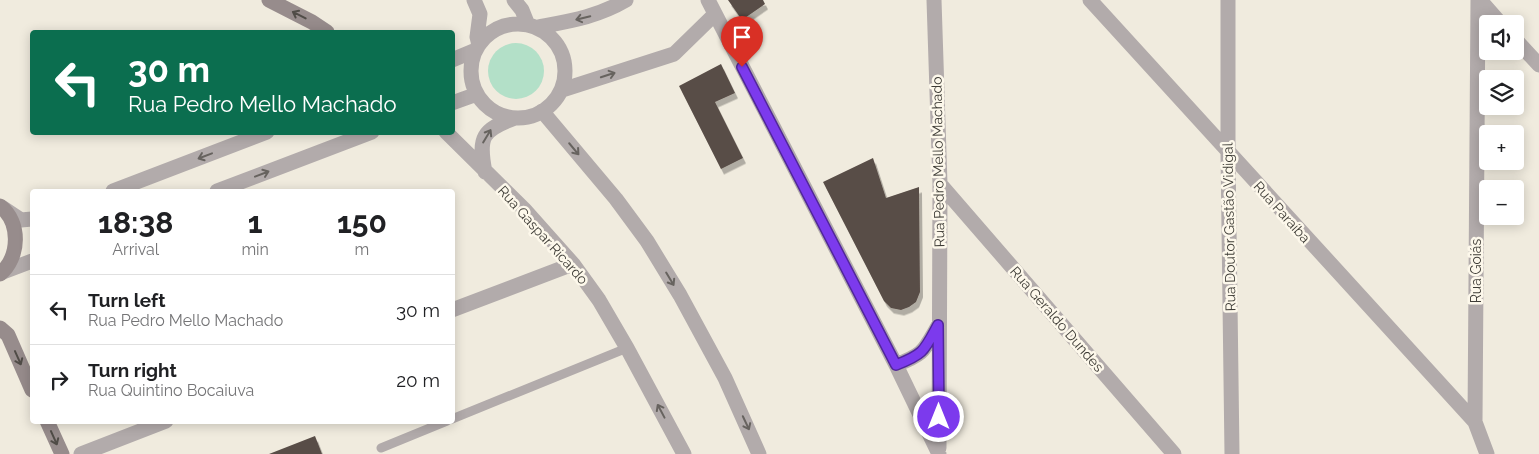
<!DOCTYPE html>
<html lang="en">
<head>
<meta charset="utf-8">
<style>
	body { margin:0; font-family:Raleway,sans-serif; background:#f6f6f6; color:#202124; height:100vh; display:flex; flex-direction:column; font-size:19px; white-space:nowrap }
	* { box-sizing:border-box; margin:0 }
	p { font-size:16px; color:#757577 }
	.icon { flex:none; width:28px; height:28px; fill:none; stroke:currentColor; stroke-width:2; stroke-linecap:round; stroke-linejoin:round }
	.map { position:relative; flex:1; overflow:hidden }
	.side { position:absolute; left:30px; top:189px; width:425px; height:235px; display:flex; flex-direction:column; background:#fff; border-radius:5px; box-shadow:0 2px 12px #0003 }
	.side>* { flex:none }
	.banner { position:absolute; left:30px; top:30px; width:425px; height:105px; border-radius:5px; box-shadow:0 2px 12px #0003; background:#0b6e4f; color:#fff; overflow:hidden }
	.tools { position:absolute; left:1479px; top:15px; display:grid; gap:10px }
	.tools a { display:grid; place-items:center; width:45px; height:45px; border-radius:5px; background:#fff; box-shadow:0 2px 12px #0003; font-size:25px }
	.pin { position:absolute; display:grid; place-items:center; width:42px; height:42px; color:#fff; margin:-51px -21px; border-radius:50% 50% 50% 0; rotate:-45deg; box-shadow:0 0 5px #0007 }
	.pin .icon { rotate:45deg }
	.me { position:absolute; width:55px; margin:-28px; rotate:0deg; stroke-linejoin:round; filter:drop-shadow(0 0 4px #0008) }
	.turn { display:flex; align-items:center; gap:18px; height:105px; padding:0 15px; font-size:22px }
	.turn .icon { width:65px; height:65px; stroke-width:2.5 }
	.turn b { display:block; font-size:35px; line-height:42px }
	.eta { display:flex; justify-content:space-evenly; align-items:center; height:85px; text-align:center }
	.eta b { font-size:30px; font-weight:700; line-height:35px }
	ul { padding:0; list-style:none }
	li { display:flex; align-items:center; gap:15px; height:70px; padding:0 15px; border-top:1px solid #e0e0e0 }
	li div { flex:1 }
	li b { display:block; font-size:19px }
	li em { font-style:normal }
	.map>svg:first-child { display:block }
	.green { fill:#b3e0c8 }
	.building { fill:#594d47; filter:url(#shadow) }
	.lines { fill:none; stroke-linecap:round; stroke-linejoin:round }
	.lane { stroke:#b2abab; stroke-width:9 }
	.street { stroke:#b2abab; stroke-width:15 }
	.secondary { stroke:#978c8c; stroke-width:15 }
	.oneway { stroke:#504c47 }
	.oneway2 { stroke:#67635f }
	.route-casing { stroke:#51269a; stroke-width:12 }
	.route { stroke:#7c3aed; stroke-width:9 }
	.labels { text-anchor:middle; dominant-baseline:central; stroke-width:5; stroke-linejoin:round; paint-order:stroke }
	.street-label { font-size:14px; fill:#3e3c36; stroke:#fdf8eb }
</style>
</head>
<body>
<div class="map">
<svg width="1539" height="454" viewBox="0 0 1539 454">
	<defs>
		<filter id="shadow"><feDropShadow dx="3" dy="5.5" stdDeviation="0" flood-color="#0004"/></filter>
	</defs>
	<rect width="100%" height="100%" fill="#f0ebde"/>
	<path class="green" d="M488 71a28 28 0 1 1 56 0a28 28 0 1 1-56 0Z"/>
	<path class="building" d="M728,0H763L765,4L742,20Z
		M721,64L735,93L715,102L743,158L721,169L679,86Z
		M873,158L886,198L919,187L920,292L916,302L909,307L901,310L891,308L884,301L823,182Z
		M315,436L322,454H269Z"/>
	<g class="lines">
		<path class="lane" d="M452,419L627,348
			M381,448L447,421"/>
		<path class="street" d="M474,0L480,14L477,37L479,45
			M514,0L522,10L528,25
			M708,0L896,365L939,454
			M934,0L940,184L939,448
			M1090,0L1475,422L1487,454
			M1228,0V153L1232,454
			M1480,0L1501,24
			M471 71a47 47 0 1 1 94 0a47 47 0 1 1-94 0Z
			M538,27C570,21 597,17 626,0
			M1515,39L1539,65
			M452,60L476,50
			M562,90L674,54L715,14
			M452,103L477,94
			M542,111L616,199L647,241L680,295L725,378L759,454
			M446,132L524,209L573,264L599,300L627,348L684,454
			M485,172C478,137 482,130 515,118
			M940,184L1174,454
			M113,191L267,132
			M217,191L372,132
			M3,208L21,220L32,219
			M3,272L32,261
			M452,310L573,264
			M896,365C924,354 923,352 938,326
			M1475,422L1478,0
			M81,454L166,421"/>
		<path class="secondary" d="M269,0L312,22L327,32
			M0,206C21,222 20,257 0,274
			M0,328L8,335L32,390
			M47,421L62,454"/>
	</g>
	<defs><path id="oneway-shaft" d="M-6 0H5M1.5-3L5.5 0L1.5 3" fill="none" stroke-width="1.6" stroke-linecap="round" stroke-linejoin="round" transform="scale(1.25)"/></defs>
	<g class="oneway">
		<use href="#oneway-shaft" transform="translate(299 15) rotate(-153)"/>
		<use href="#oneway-shaft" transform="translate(18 358) rotate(66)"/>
		<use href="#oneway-shaft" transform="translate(54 438) rotate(66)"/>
	</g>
	<g class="oneway2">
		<use href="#oneway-shaft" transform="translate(583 18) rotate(166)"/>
		<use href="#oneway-shaft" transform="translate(608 75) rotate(-18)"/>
		<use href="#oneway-shaft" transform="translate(487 136) rotate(-59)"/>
		<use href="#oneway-shaft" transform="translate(574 149) rotate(50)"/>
		<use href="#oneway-shaft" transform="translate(205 156) rotate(159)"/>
		<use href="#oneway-shaft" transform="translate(262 174) rotate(-21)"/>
		<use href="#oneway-shaft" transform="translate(670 279) rotate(59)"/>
		<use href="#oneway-shaft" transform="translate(661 411) rotate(-118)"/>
		<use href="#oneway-shaft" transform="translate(746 423) rotate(65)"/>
	</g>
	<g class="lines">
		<defs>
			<path id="route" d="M742,67L896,365C924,354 924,351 938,325L939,417"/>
		</defs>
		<use href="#route" class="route-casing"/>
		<use href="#route" class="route"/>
	</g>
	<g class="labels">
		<g class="street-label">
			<text transform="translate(938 162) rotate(-91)">Rua Pedro Mello Machado</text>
			<text transform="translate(1282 212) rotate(48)">Rua Paraíba</text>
			<text transform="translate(1229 227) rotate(-91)">Rua Doutor Gastão Vidigal</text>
			<text transform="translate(543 235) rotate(48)">Rua Gaspar Ricardo</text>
			<text transform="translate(1476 271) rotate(-90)">Rua Goiás</text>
			<text transform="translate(1057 319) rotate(49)">Rua Geraldo Dundes</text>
		</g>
	</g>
</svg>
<div class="tools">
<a><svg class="icon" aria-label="sound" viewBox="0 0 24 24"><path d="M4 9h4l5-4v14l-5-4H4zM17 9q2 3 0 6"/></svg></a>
<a><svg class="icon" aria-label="layers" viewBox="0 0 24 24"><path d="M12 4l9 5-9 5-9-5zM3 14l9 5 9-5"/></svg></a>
<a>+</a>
<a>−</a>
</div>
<div class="pin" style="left:742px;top:67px;background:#d93025"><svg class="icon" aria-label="arrive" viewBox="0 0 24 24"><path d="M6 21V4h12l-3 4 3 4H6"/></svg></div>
<svg class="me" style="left:939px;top:417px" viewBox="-20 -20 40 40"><circle r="17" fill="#7c3aed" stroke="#fff" stroke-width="3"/><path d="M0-11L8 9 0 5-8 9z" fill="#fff"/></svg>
<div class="banner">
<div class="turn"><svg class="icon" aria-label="left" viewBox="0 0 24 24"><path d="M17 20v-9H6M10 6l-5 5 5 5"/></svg><div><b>30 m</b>Rua Pedro Mello Machado</div></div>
</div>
<section class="side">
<div class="eta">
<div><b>18:38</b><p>Arrival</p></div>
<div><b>1</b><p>min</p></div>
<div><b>150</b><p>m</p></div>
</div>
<ul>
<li><svg class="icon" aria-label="left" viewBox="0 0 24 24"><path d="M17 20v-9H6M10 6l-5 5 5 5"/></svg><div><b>Turn left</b><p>Rua Pedro Mello Machado</p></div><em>30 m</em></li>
<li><svg class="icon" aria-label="right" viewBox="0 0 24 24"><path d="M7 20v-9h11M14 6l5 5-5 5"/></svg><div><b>Turn right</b><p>Rua Quintino Bocaiuva</p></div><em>20 m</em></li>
</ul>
</section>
</div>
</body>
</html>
